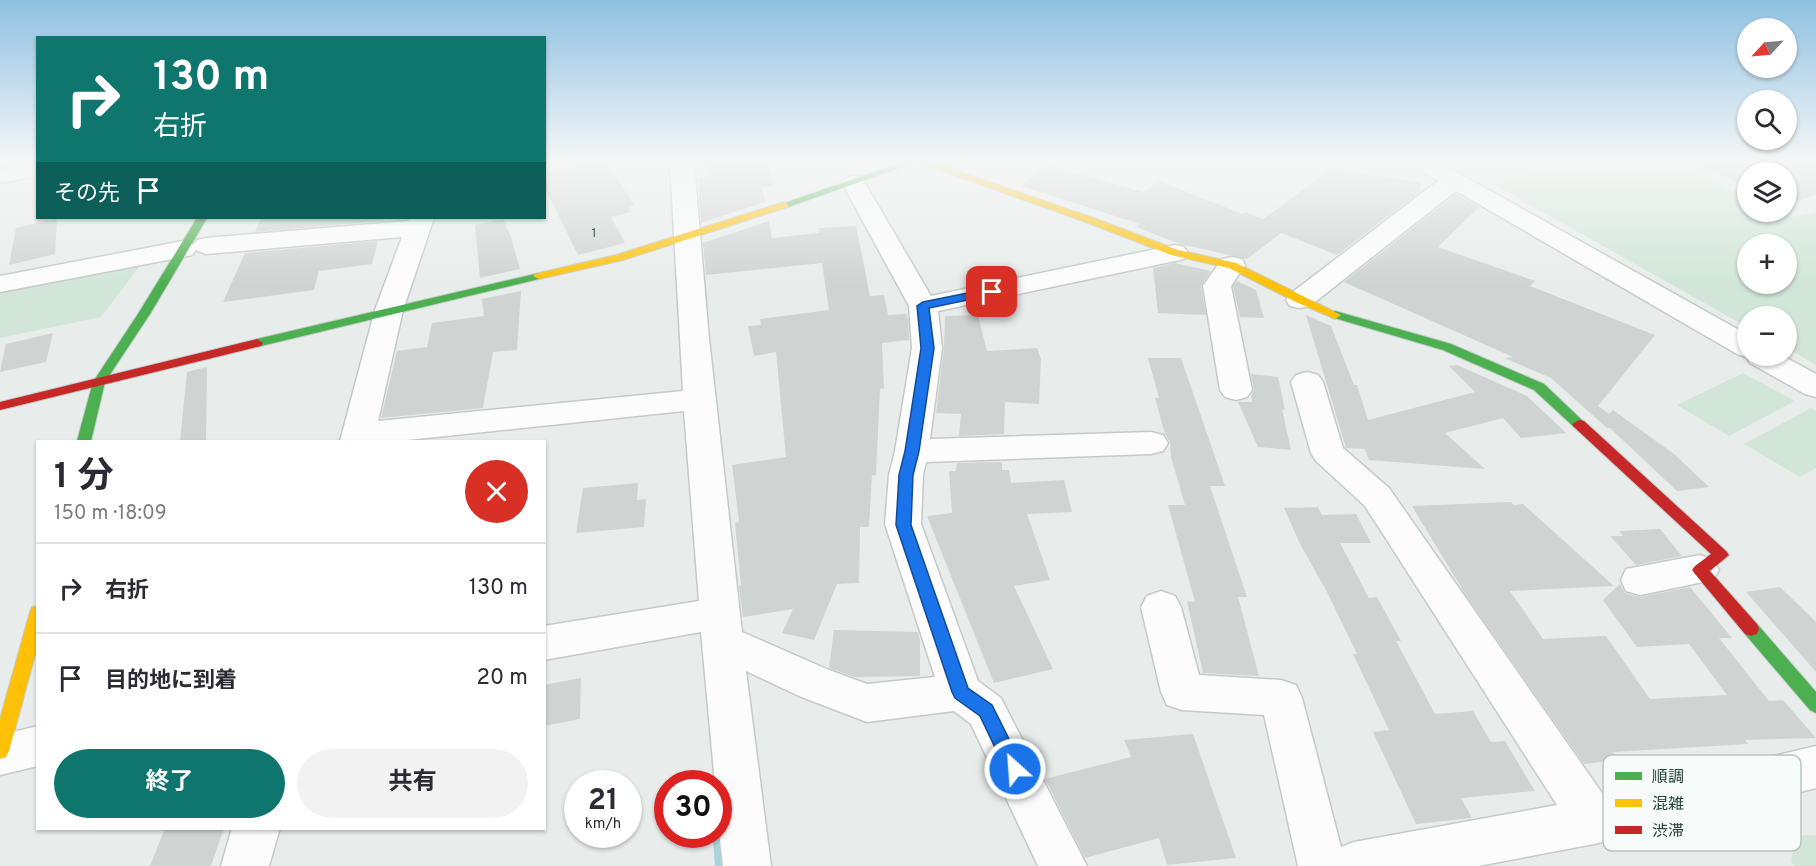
<!DOCTYPE html>
<html lang="ja">
<head>
<meta charset="utf-8">
<style>
	body { margin:0; font-family:Overpass,"Noto Sans JP",sans-serif; background:#f2f2f3; color:#2b2b33; height:100vh; display:flex; flex-direction:column; font-size:22px; white-space:nowrap }
	* { box-sizing:border-box; margin:0 }
	p { font-size:20px; color:#7c7c81 }
	.icon { flex:none; width:33px; height:33px; fill:none; stroke:currentColor; stroke-width:2; stroke-linecap:round; stroke-linejoin:round }
	.map { position:relative; flex:1; overflow:hidden }
	.sheet { position:absolute; left:36px; top:440px; width:510px; height:390px; display:flex; flex-direction:column; background:#fff; border-radius:0px; box-shadow:0 2px 4px #0004 }
	.sheet>* { flex:none }
	.top-card { position:absolute; left:36px; top:36px; width:510px; height:183px; border-radius:0px; box-shadow:0 2px 4px #0004; background:#0f766e; color:#fff; overflow:hidden }
	.needle { width:39px; rotate:244deg }
	.tools { position:absolute; left:1737px; top:18px; display:grid; gap:12px }
	.tools a { display:grid; place-items:center; width:60px; height:60px; border-radius:50%; background:#fff; box-shadow:0 2px 4px #0004; font-size:30px }
	.speed { position:absolute; left:564px; top:770px; display:flex; gap:12px; font-size:30px; font-weight:700; text-align:center }
	.speed>* { display:grid; place-content:center; width:78px; height:78px; border-radius:50%; background:#fff; box-shadow:0 2px 4px #0004; line-height:1 }
	.speed small { font-size:15px; font-weight:400 }
	.speed .limit { border:9px solid #d22; background:#fff; color:#111 }
	.pin { position:absolute; display:grid; place-items:center; width:51px; height:51px; color:#fff; margin:-26px; border-radius:12px; box-shadow:0 3px 9px #0006 }
	.me { position:absolute; width:66px; margin:-33px; rotate:334deg; stroke-linejoin:round; filter:drop-shadow(0 0 4px #0008) }
	.turn { display:flex; align-items:center; gap:21px; height:126px; padding:0 18px; font-size:27px }
	.turn .icon { width:78px; height:78px; stroke-width:2.5 }
	.turn b { display:block; font-size:42px; line-height:51px }
	.then { display:flex; align-items:center; height:57px; padding:0 18px; background:#0003; gap:12px; font-size:22px }
	.round { display:grid; place-items:center; flex:none; width:63px; height:63px; border-radius:32px; background:#f2f2f3 }
	.head { display:flex; align-items:center; justify-content:space-between; height:102px; padding:0 18px }
	h1 { font-size:36px; font-weight:700; line-height:45px }
	.cta { display:flex; gap:12px; margin-top:auto; padding:12px 18px }
	.cta a { flex:1; height:69px; border-radius:36px; background:#0f766e; color:#fff; font-size:24px; font-weight:700; line-height:69px; text-align:center }
	.cta a+a { background:#f2f2f3; color:#2b2b33 }
	ul { padding:0; list-style:none }
	li { display:flex; align-items:center; gap:18px; height:90px; padding:0 18px; border-top:2px solid #e1e1e2 }
	li div { flex:1 }
	li b { display:block; font-size:22px }
	li em { font-style:normal }
	.map>svg:first-child { display:block }
	.green { fill:#d1e6d8; fill-rule:evenodd }
	.lines { fill:none; stroke-linecap:round; stroke-linejoin:round }
	.stream { stroke:#a9d4db; stroke-width:12 }
	.building { fill:#cfd4d2 }
	.street-casing { stroke:#c5cac8; stroke-width:3 }
	.fast-casing { stroke:#c3cbc8; stroke-width:2 }
	.slow-casing { stroke:#c3cbc8; stroke-width:2 }
	.jam-casing { stroke:#c3cbc8; stroke-width:2 }
	.street { fill:#fcfcfc; fill-rule:evenodd }
	.fast { fill:#4caf50; fill-rule:evenodd }
	.slow { fill:#ffc107; fill-rule:evenodd }
	.jam { fill:#c62828; fill-rule:evenodd }
	.route { fill:#1a73e8; stroke:#114b97; stroke-width:1.5 }
	.labels { text-anchor:middle; dominant-baseline:central; stroke-width:4.5; stroke-linejoin:round; paint-order:stroke }
	.number-label { font-size:14px; fill:#506761 }
	.key { fill:#f7fbf9; stroke:#b8c4c0; stroke-width:1.5 }
	.key-label { font-size:16px; fill:#24423a }
</style>
</head>
<body>
<div class="map">
<svg width="1816" height="866" viewBox="0 0 1816 866">
	<rect width="100%" height="100%" fill="#e8edeb"/>
	<path class="green" d="M1571,163H1639L1668,175L1684,168L1747,197L1748,212H1781L1792,217L1816,212V365L1787,348L1786,316H1748L1747,327L1493,184ZM1748,244H1786V284H1748Z
		M142,263L101,317L0,338V288Z
		M1743,373L1795,401L1729,436L1677,405Z
		M1811,408L1816,411V468L1800,477L1744,444Z
		M1816,835V866H1794L1791,862L1796,836Z"/>
	<g class="lines">
		<path class="stream" d="M718,828L721,866"/>
	</g>
	<path class="building" d="M574,163H608L634,205L628,207L631,212L611,217L625,243L578,255L544,186V172L576,167Z
		M707,163H768L773,186L762,187L765,202L701,223L698,178L709,177Z
		M1695,163H1816V195L1786,204V172H1748V187Z
		M1047,165L1143,192L1160,181L1242,214L1245,212L1263,219L1333,168L1421,183L1420,192L1337,255L1281,233L1247,259L1180,244L1136,227L1140,224L1021,186Z
		M1456,194L1479,207L1438,247L1535,281L1530,286L1655,335L1598,406L1609,414L1613,410L1674,454L1709,487L1677,491L1610,428H1607L1551,378L1504,358L1513,357L1344,282Z
		M57,218L55,254L9,265L16,228Z
		M261,218H384L383,221L255,232Z
		M503,219L511,237L520,269L480,278L475,225Z
		M769,221L772,238L819,233L818,228L856,226L870,296L884,295L888,315L906,314L908,319L909,340L882,343L884,389H880L876,475H872L869,527H860L859,583L837,584L814,640L782,633L793,609L743,617L739,586H741L735,523L739,522L732,465L786,457L776,352L754,356L748,326L761,325L760,319L829,310L822,263L706,275L703,243Z
		M378,241L372,264L319,271L314,290L223,302L245,253Z
		M1175,263L1211,271L1201,286L1206,315L1158,313L1153,268Z
		M1237,281L1256,290L1264,318L1240,317L1233,286Z
		M521,291L517,350L493,352L483,408L381,418L397,351L427,347L432,323L484,316L482,299Z
		M978,315L987,351L1037,348L1041,359L1039,404L1005,402L1004,434L959,436L961,414L936,413L944,348L945,316Z
		M1306,315L1331,326L1354,385H1357L1368,420L1475,392L1449,366L1457,365L1527,396L1566,433L1521,438L1503,418L1445,433L1485,469L1369,460L1365,449L1346,448Z
		M53,333L46,362L0,372L6,344Z
		M1148,358H1181L1225,486H1210L1247,597H1238L1259,676L1203,673L1187,601L1195,602L1168,505H1185L1171,457L1170,442L1165,434L1155,398H1159Z
		M207,367L206,441H180L187,372Z
		M1251,374L1278,377L1285,410L1282,409L1291,450L1258,447L1238,402H1252L1251,396L1254,390Z
		M1002,462V470H1009L1011,483L1064,480L1072,512L1027,514L1050,580L1014,586L1053,669L994,683L927,516L952,513L949,471H956L957,463Z
		M638,483L637,500L646,499L644,527L576,533L583,488Z
		M1511,502L1514,505L1523,504L1614,586L1510,591L1543,639L1606,636L1650,699L1727,695L1689,644L1637,647L1603,600L1620,584L1625,593L1639,597L1690,587L1732,638H1719L1769,701L1783,700L1816,738L1745,740L1748,744L1613,752L1618,760L1584,764L1465,594L1412,506Z
		M1318,507L1322,515L1356,514L1371,543H1340L1369,598L1377,597L1401,641H1396L1435,714L1473,711L1491,742L1505,741L1535,791L1461,798L1472,818L1416,824L1373,732L1389,730L1353,654H1357L1327,592L1300,544L1284,508Z
		M1660,529L1682,556L1636,565L1610,536H1623L1619,531Z
		M1780,587L1816,622V672L1746,592Z
		M834,630L918,632L920,640V676L854,677L829,668Z
		M581,678L580,719L544,726V685Z
		M1193,734L1236,858L1167,865L1159,838L1085,858L1045,779L1131,757L1124,740Z
		M165,828H224L211,866H150Z"/>
	<g class="lines">
		<defs>
			<path id="street" d="M38,163V176L0,183V169Z
				M670,163H694L709,339L742,632L829,670L867,684L935,677L885,524L889,475L895,451L912,348L909,306L842,183L846,178L854,176L862,178L931,296L1175,245L1184,247L1188,253L1184,259L1175,261L938,311L942,348L930,439L1151,432L1163,435L1168,443L1163,451L1151,454L926,462L923,475L921,524L978,681L1001,698L1087,866H1038L971,724L954,711L867,722L799,696L746,671L771,866H723L718,822V783H715L701,632L544,660V626L699,601L684,411L398,441H340L375,310L402,237L206,254L196,250L192,255L183,257L0,292V276L183,241L193,245L197,240L206,238L408,221L410,218H434L403,310L378,421L683,391Z
				M1417,163H1445L1444,165L1748,335V356H1783L1816,374V397L1805,394L1750,363L1746,357L1737,354L1456,191L1310,306L1300,308L1290,306L1286,300L1290,294L1438,181L1419,170L1415,165Z
				M1232,257L1242,259L1245,265L1231,286L1252,390L1247,397L1236,400L1225,397L1220,390L1203,286L1222,259Z
				M1307,372L1318,375L1323,382L1343,448L1389,488L1604,796L1816,746V788L1594,844L1478,866H1298L1264,715L1182,710L1167,705L1161,692L1141,607L1147,596L1161,591L1175,596L1181,607L1199,675L1281,680L1296,685L1302,698L1341,847L1354,842L1557,805L1365,506L1316,461L1311,453L1291,382L1296,375Z
				M1700,555L1713,560L1719,570L1713,580L1640,595L1626,591L1621,580L1626,569Z
				M38,726V766L0,775V735Z
				M232,828H280L269,866H221Z"/>
			<path id="fast" d="M900,163H914L788,207H780L779,205Z
				M197,218H207L150,314L105,382L91,441H77L93,382L138,314Z
				M539,273L543,274V278L257,347L251,343L257,339Z
				M1335,311L1451,344L1544,384L1586,424L1579,428L1574,427L1534,390L1443,350L1331,317L1329,315L1331,313Z
				M1751,622L1757,624L1816,692V713L1810,710L1745,634L1743,629L1745,624Z"/>
			<path id="slow" d="M920,163H934L1091,217L1178,250L1236,263L1341,315L1335,319L1331,317L1296,302L1229,268L1171,255L1083,221Z
				M784,202L789,205L788,207L623,260L539,279L533,276L535,274L616,255Z
				M38,606V644L9,751L6,757L0,759V719L30,612L32,607Z"/>
			<path id="jam" d="M257,339L263,343L261,346L0,410V402Z
				M1579,420L1584,421L1726,551L1729,555L1710,571L1757,624L1759,629L1757,634L1751,636L1745,634L1695,574L1692,570L1695,566L1711,554L1574,427L1572,424Z"/>
		</defs>
		<use href="#street" class="street-casing"/>
		<use href="#fast" class="fast-casing"/>
		<use href="#slow" class="slow-casing"/>
		<use href="#jam" class="jam-casing"/>
		<use href="#street" class="street"/>
		<use href="#fast" class="fast"/>
		<use href="#slow" class="slow"/>
		<use href="#jam" class="jam"/>
	</g>
	<linearGradient id="sky" x2="0" y2="1"><stop stop-color="#8fc1e3"/><stop offset="0.57" stop-color="#f5f7f6"/><stop offset="1" stop-color="#f5f7f6" stop-opacity="0"/></linearGradient>
	<rect width="1816" height="284" fill="url(#sky)"/>
	<path class="route" d="M992,288L998,292L996,294L929,308L934,348L919,451L913,475L911,525L968,688L992,705L1024,769L1022,775L1015,778L1008,775L980,716L955,698L952,692L896,525L899,475L905,451L921,348L917,306L923,302Z"/>
	<g class="labels">
		<g class="number-label">
			<text x="594" y="233">1</text>
		</g>
	</g>
	<rect x="1603" y="755" width="198" height="96" rx="9" class="key"/>
	<rect x="1615" y="772" width="27" height="8" fill="#4caf50"/>
	<rect x="1615" y="799" width="27" height="8" fill="#ffc107"/>
	<rect x="1615" y="826" width="27" height="8" fill="#c62828"/>
	<g class="key-label">
		<text x="1652" y="782">順調</text>
		<text x="1652" y="809">混雑</text>
		<text x="1652" y="836">渋滞</text>
	</g>
</svg>
<div class="tools">
<a><svg class="needle" viewBox="-14 -14 28 28"><path d="M0-13l5 13h-10z" fill="#e53935"/><path d="M0 13l5-13h-10z" fill="#7c7c81"/></svg></a>
<a><svg class="icon" aria-label="search" viewBox="0 0 24 24"><circle cx="10" cy="10" r="6"/><path d="M15 15l6 6"/></svg></a>
<a><svg class="icon" aria-label="layers" viewBox="0 0 24 24"><path d="M12 4l9 5-9 5-9-5zM3 14l9 5 9-5"/></svg></a>
<a>+</a>
<a>−</a>
</div>
<div class="speed"><div>21<small>km/h</small></div><div class="limit">30</div></div>
<div class="pin" style="left:992px;top:292px;background:#d93025"><svg class="icon" aria-label="arrive" viewBox="0 0 24 24"><path d="M6 21V4h12l-3 4 3 4H6"/></svg></div>
<svg class="me" style="left:1015px;top:769px" viewBox="-20 -20 40 40"><circle r="17" fill="#1a73e8" stroke="#fff" stroke-width="3"/><path d="M0-11L8 9 0 5-8 9z" fill="#fff"/></svg>
<div class="top-card">
<div class="turn"><svg class="icon" aria-label="right" viewBox="0 0 24 24"><path d="M7 20v-9h11M14 6l5 5-5 5"/></svg><div><b>130 m</b>右折</div></div>
<div class="then">その先<svg class="icon" aria-label="arrive" viewBox="0 0 24 24"><path d="M6 21V4h12l-3 4 3 4H6"/></svg></div>
</div>
<section class="sheet">
<div class="head"><div><h1>1 分</h1><p>150 m · 18:09</p></div><a class="round" style="background:#d93025;color:#fff"><svg class="icon" aria-label="close" viewBox="0 0 24 24"><path d="M6 6l12 12M18 6L6 18"/></svg></a></div>
<ul>
<li><svg class="icon" aria-label="right" viewBox="0 0 24 24"><path d="M7 20v-9h11M14 6l5 5-5 5"/></svg><div><b>右折</b></div><em>130 m</em></li>
<li><svg class="icon" aria-label="arrive" viewBox="0 0 24 24"><path d="M6 21V4h12l-3 4 3 4H6"/></svg><div><b>目的地に到着</b></div><em>20 m</em></li>
</ul>
<div class="cta"><a>終了</a><a>共有</a></div>
</section>
</div>
</body>
</html>
